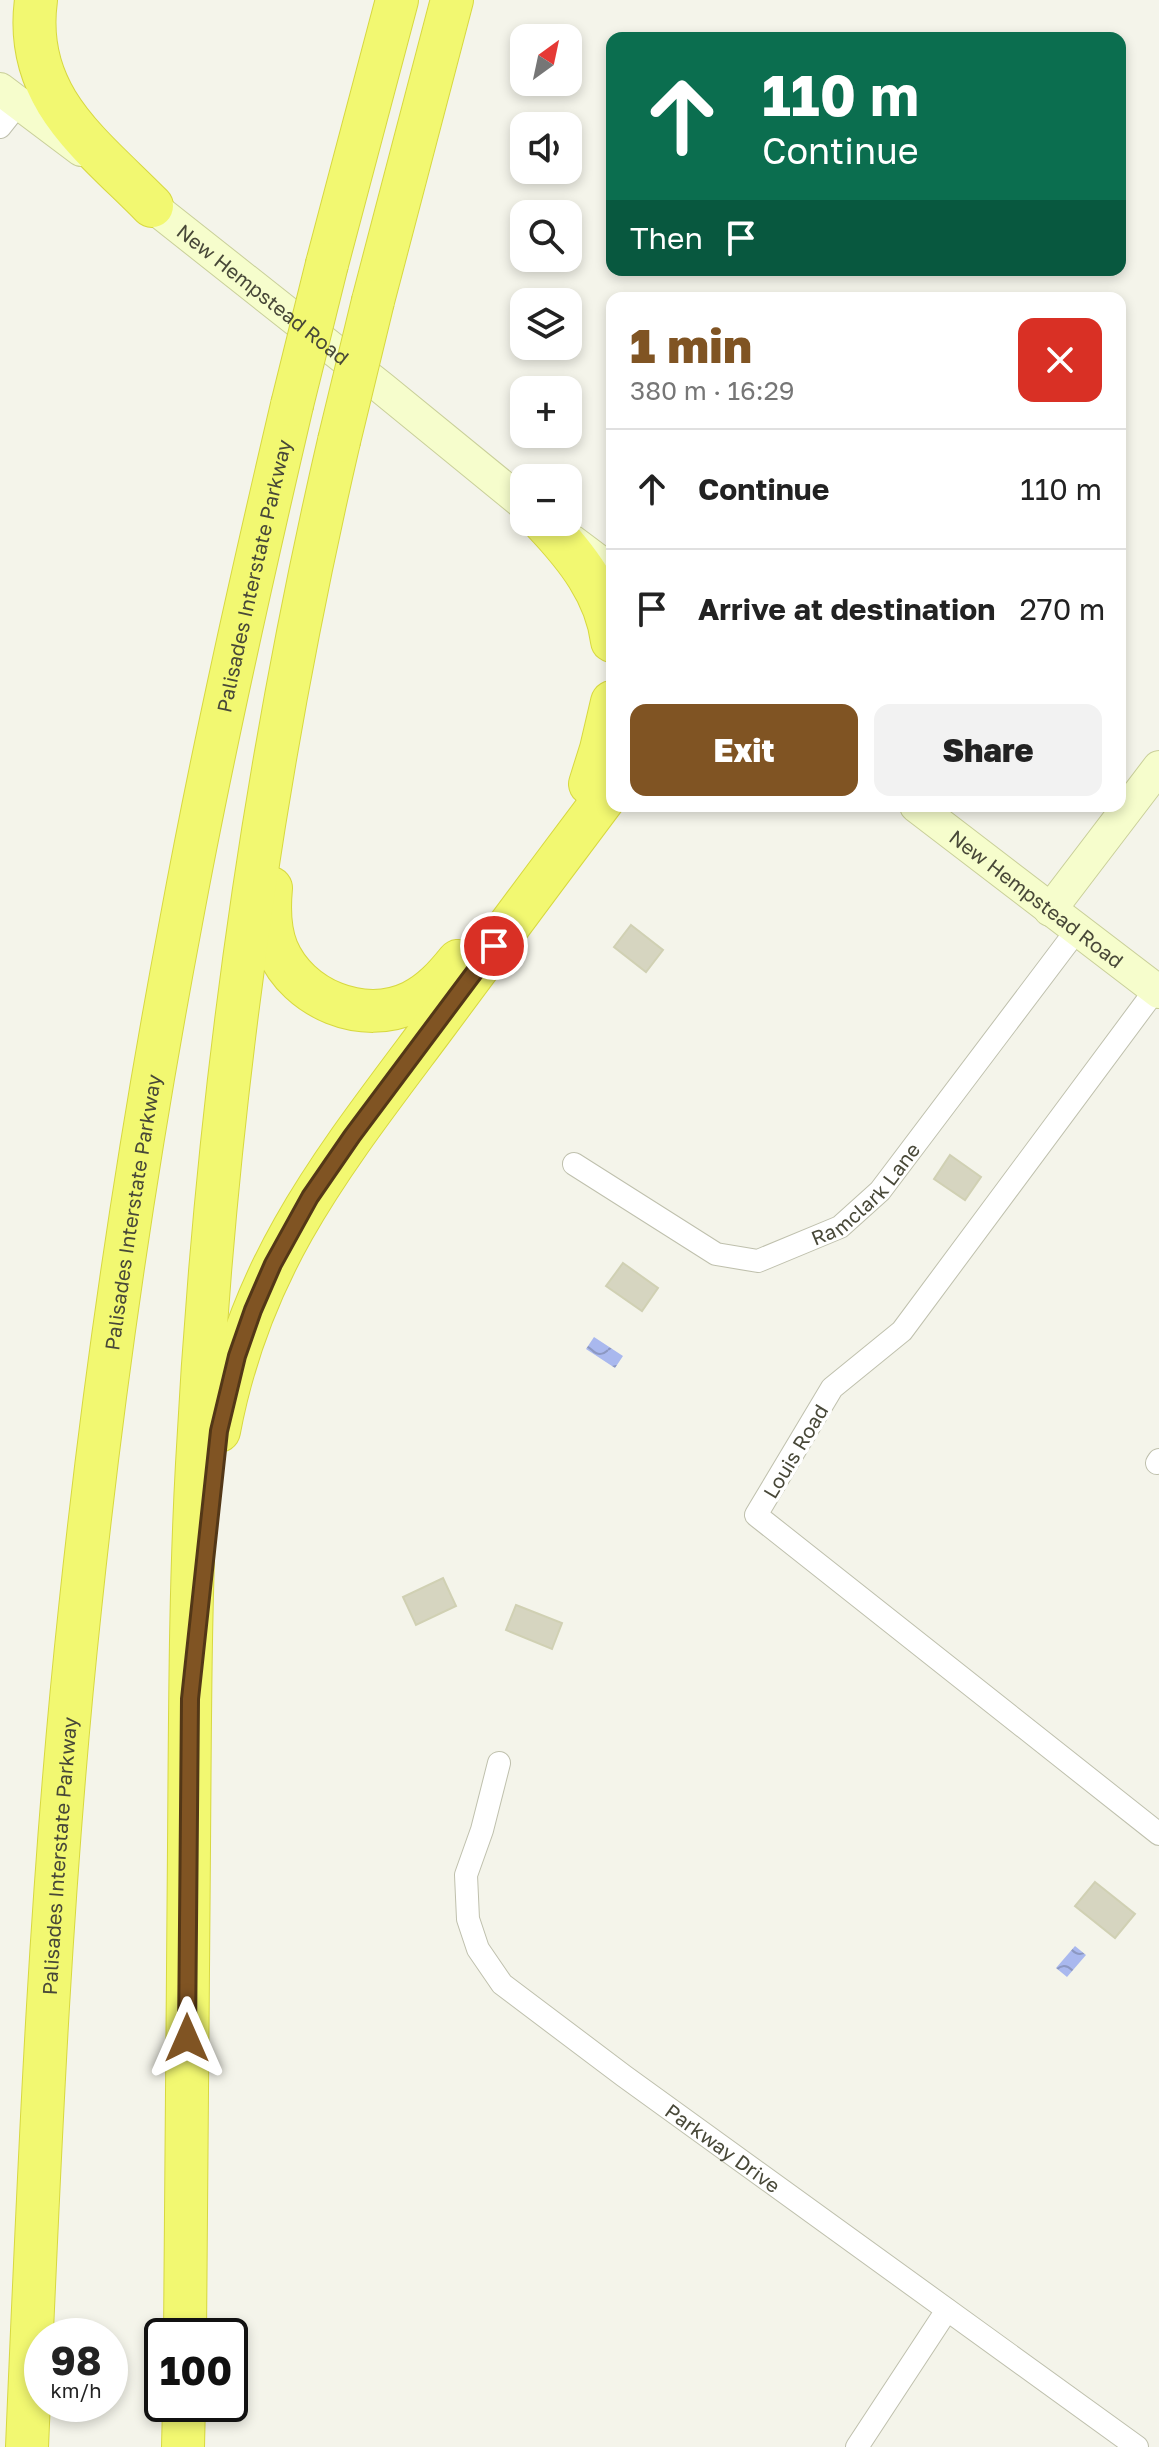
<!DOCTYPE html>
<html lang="en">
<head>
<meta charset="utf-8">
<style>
	body { margin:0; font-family:"Golos Text",sans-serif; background:#f2f2f2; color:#222; height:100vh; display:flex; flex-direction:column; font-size:30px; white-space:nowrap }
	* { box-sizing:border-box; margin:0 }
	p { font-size:26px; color:#767676 }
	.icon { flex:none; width:44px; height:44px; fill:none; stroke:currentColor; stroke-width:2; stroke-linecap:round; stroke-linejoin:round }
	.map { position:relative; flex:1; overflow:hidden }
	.details { position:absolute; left:606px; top:292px; width:520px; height:520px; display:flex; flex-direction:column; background:#fff; border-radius:16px; box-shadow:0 4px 12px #0003 }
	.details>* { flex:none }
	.guide { position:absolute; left:606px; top:32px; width:520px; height:244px; border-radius:16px; box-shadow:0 4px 12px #0003; background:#0b6e4f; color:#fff; overflow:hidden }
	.needle { width:52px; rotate:33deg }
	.tools { position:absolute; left:510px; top:24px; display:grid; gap:16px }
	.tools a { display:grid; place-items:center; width:72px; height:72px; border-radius:16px; background:#fff; box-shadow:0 4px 12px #0003; font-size:40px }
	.speed { position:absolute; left:24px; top:2318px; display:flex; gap:16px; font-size:40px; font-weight:700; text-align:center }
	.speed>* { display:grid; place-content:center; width:104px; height:104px; border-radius:50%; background:#fff; box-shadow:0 4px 12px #0003; line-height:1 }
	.speed small { font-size:20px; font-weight:400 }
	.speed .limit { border:4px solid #111; border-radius:12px; background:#fff; color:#111 }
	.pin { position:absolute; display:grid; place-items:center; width:68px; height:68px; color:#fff; margin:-34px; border:4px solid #fff; border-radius:50%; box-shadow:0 2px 8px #0007 }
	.me { position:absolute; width:88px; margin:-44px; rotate:0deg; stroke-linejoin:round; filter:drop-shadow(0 0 6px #0008) }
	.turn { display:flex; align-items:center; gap:28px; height:168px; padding:0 24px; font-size:36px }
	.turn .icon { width:104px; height:104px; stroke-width:2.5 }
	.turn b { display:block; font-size:56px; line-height:68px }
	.then { display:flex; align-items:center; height:76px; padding:0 24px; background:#0003; gap:16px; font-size:30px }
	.round { display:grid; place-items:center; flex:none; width:84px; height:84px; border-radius:16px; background:#f2f2f2 }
	.head { display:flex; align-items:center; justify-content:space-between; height:136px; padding:0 24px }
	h1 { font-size:48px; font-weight:800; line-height:60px; color:#805423 }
	.primary-button { display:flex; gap:16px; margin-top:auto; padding:16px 24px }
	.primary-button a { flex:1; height:92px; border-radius:16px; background:#805423; color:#fff; font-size:32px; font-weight:800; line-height:92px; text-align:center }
	.primary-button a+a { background:#f2f2f2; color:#222 }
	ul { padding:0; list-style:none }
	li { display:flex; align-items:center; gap:24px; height:120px; padding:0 24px; border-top:2px solid #e0e0e0 }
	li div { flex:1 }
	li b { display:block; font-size:30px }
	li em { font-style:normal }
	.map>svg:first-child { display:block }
	.water { fill:url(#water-waves) }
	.building { fill:#d6d5c0; stroke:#d0d0b3; stroke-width:2 }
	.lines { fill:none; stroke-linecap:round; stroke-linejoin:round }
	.street-casing { stroke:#bfc0ad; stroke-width:24 }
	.secondary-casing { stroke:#c9cf99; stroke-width:34 }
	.highway-casing { stroke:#d7d840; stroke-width:44 }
	.street { stroke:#fff; stroke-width:22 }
	.secondary { stroke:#f6fdcc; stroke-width:32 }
	.highway { stroke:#f2f871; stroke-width:42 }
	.highway-bridge-casing { stroke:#d7d840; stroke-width:44; stroke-linecap:butt }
	.highway-bridge { stroke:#f2f871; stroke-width:42 }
	.route-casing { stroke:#533717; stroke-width:20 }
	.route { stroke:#805423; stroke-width:14 }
	.labels { text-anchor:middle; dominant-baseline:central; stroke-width:7; stroke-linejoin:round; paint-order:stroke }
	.street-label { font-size:20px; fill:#484838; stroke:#fff }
</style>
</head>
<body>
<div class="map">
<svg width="1159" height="2447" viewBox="0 0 1159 2447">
	<defs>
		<pattern id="water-waves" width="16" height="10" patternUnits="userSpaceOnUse" patternTransform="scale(2)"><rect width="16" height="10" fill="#a9b8ee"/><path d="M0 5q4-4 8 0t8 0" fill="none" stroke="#8c98c2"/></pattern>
	</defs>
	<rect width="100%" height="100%" fill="#f4f4ea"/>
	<path class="water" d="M594,1337L623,1356L615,1368L586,1349Z
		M1075,1946L1086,1955L1067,1977L1056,1968Z"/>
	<path class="building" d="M631,925L663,950L646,972L614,947Z
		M950,1155L981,1177L965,1200L934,1179Z
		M623,1263L658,1288L642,1311L606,1286Z
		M443,1578L456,1606L416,1625L403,1597Z
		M516,1605L562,1623L552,1649L506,1630Z
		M1095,1882L1135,1914L1115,1938L1075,1906Z"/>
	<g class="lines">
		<defs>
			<g id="street">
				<path d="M0,127L19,103"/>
				<path d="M1156,989L902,1331L832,1388L756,1515L1159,1834"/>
				<path id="s1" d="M574,1164L716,1254L758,1261L840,1227L880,1191L1077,930"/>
				<path d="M1157,1463L1159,1460"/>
				<path id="s2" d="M499,1763L482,1830L466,1875L468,1919L478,1949L502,1984L624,2076L1137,2447"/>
				<path d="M857,2447L947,2310"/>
			</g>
			<g id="secondary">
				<path d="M0,89L81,150"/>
				<path id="s3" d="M133,191L382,388L524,504"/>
				<path d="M572,541L612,571"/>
				<path id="s4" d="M916,806L1159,992"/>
				<path d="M1050,910L1159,767"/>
			</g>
			<g id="highway">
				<path d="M36,0C23,97 91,144 152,206"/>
				<path d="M327,264L397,0"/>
				<path d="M373,301L452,0"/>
				<path d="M544,522C576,556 606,593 612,641"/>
				<path d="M590,784L601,749L612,702"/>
				<path d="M271,888C269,909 269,929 277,949C298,999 363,1026 412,1002C432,992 445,977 458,961"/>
				<path d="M219,1431C250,1265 332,1163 430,1032C490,951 551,869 612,788"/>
				<path d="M185,2336C187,2173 187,2010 189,1847C190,1720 190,1592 197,1464C215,1120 261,777 339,441"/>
				<path id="s5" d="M27,2447C39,2167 50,1888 80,1609C104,1379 138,1149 181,922C213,748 252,576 292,405"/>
				<path d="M183,2447L184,2404"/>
			</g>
		</defs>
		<use href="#street" class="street-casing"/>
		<use href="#secondary" class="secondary-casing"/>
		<use href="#highway" class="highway-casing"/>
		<use href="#street" class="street"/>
		<use href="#secondary" class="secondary"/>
		<use href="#highway" class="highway"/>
		<defs>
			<path id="highway-bridge" d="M292,405L327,264
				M339,441L373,301"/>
		</defs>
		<use href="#highway-bridge" class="highway-bridge-casing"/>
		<use href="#highway-bridge" class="highway-bridge"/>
	</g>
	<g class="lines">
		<defs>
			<path id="route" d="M187,2038L190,1699L219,1431L237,1356L253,1310L273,1264L310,1197L352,1136L494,946"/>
		</defs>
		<use href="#route" class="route-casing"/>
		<use href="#route" class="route"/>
	</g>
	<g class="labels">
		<g class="street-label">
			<text stroke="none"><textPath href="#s3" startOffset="166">New Hempstead Road</textPath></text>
			<text stroke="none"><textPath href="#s5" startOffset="1888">Palisades Interstate Parkway</textPath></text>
			<text stroke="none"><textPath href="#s4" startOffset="152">New Hempstead Road</textPath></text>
			<text stroke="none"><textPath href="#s1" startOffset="340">Ramclark Lane</textPath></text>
			<text stroke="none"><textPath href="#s5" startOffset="1240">Palisades Interstate Parkway</textPath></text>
			<text transform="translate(795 1451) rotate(-59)">Louis Road</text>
			<text stroke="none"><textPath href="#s5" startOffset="592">Palisades Interstate Parkway</textPath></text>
			<text stroke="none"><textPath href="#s2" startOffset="510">Parkway Drive</textPath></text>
		</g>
	</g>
</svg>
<div class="tools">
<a><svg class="needle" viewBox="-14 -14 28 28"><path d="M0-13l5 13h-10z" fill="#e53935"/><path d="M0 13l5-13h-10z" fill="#767676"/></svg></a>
<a><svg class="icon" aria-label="sound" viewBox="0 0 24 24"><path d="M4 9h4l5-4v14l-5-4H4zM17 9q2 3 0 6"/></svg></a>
<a><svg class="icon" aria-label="search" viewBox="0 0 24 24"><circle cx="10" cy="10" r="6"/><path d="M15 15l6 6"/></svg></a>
<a><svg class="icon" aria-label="layers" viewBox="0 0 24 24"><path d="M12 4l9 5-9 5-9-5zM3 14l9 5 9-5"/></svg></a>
<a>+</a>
<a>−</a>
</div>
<div class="speed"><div>98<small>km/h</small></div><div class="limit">100</div></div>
<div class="pin" style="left:494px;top:946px;background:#d93025"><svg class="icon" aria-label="arrive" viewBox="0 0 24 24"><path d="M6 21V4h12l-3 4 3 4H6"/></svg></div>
<svg class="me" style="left:187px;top:2038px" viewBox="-20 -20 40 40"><path d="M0-17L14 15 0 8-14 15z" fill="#805423" stroke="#fff" stroke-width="4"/></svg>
<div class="guide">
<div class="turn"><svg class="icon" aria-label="ahead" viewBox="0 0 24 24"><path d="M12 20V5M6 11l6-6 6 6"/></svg><div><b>110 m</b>Continue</div></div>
<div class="then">Then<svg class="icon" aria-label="arrive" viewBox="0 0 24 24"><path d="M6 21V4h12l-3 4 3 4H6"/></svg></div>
</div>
<section class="details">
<div class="head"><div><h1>1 min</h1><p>380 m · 16:29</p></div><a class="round" style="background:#d93025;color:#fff"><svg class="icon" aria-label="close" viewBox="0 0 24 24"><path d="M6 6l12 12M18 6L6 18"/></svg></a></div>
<ul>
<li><svg class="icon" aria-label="ahead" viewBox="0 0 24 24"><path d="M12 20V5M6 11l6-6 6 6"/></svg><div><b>Continue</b></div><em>110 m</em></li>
<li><svg class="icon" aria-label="arrive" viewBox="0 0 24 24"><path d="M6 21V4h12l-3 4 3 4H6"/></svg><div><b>Arrive at destination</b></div><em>270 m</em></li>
</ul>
<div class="primary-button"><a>Exit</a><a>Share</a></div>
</section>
</div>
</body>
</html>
